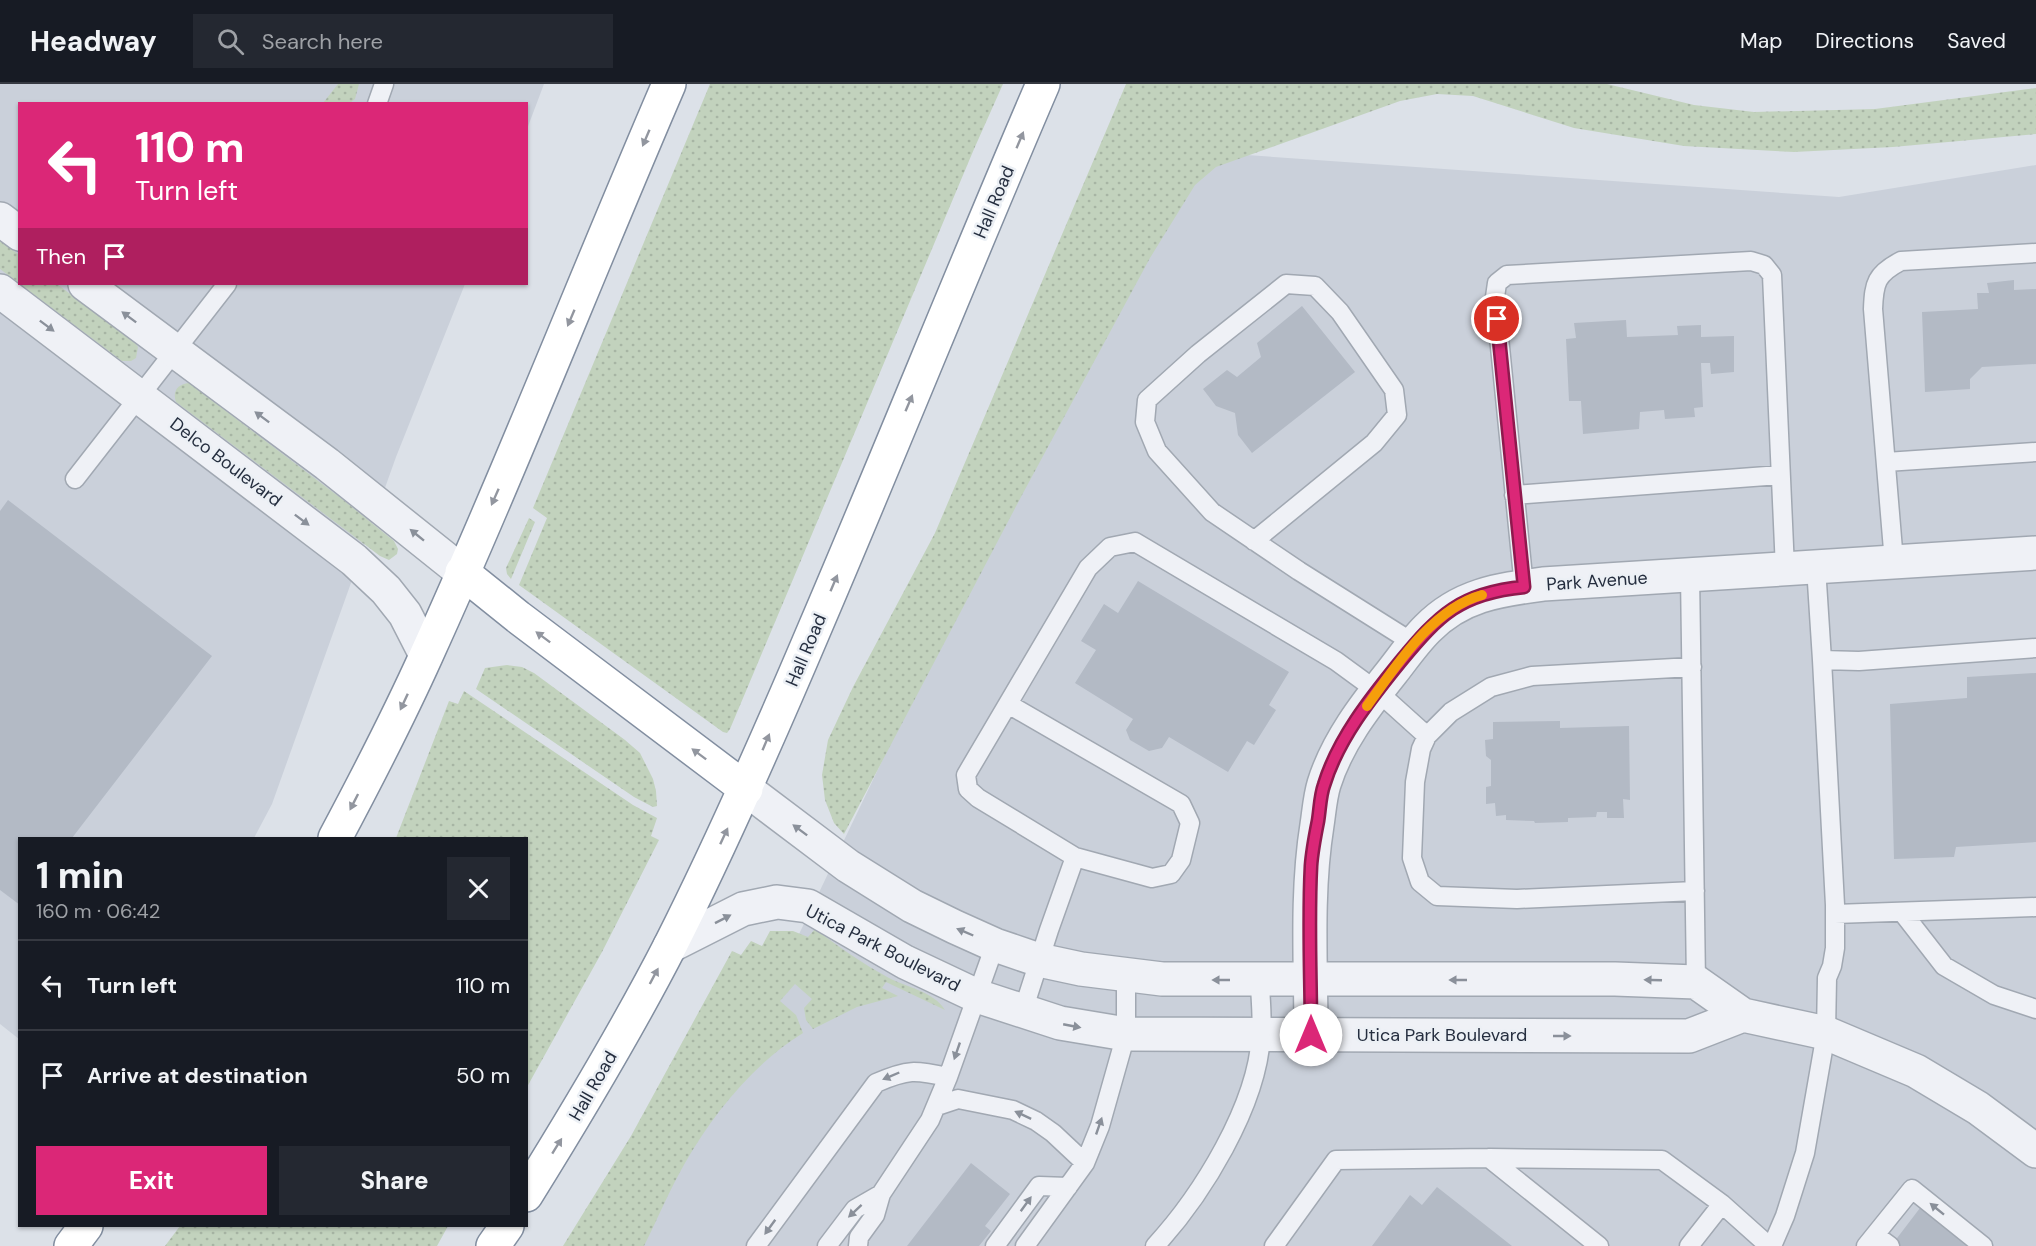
<!DOCTYPE html>
<html lang="en">
<head>
<meta charset="utf-8">
<style>
	body { margin:0; font-family:"DM Sans",sans-serif; background:#242831; color:#f1f3f6; height:100vh; display:flex; flex-direction:column; font-size:22px; white-space:nowrap }
	* { box-sizing:border-box; margin:0 }
	p { font-size:20px; color:#9ea1a6 }
	.icon { flex:none; width:33px; height:33px; fill:none; stroke:currentColor; stroke-width:2; stroke-linecap:round; stroke-linejoin:round }
	.map { position:relative; flex:1; overflow:hidden }
	.side { position:absolute; left:18px; top:753px; width:510px; height:390px; display:flex; flex-direction:column; background:#171b24; border-radius:0px; box-shadow:0 2px 4px #0004 }
	.side>* { flex:none }
	.banner { position:absolute; left:18px; top:18px; width:510px; height:183px; border-radius:0px; box-shadow:0 2px 4px #0004; background:#db2777; color:#fff; overflow:hidden }
	.pin { position:absolute; display:grid; place-items:center; width:51px; height:51px; color:#fff; margin:-26px; border:3px solid #fff; border-radius:50%; box-shadow:0 2px 6px #0007 }
	.me { position:absolute; width:66px; margin:-33px; rotate:0deg; stroke-linejoin:round; filter:drop-shadow(0 0 4px #0008) }
	.turn { display:flex; align-items:center; gap:21px; height:126px; padding:0 18px; font-size:27px }
	.turn .icon { width:78px; height:78px; stroke-width:2.5 }
	.turn b { display:block; font-size:42px; line-height:51px }
	.then { display:flex; align-items:center; height:57px; padding:0 18px; background:#0003; gap:12px; font-size:22px }
	.round { display:grid; place-items:center; flex:none; width:63px; height:63px; border-radius:0px; background:#242831 }
	.head { display:flex; align-items:center; justify-content:space-between; height:102px; padding:0 18px }
	h1 { font-size:36px; font-weight:800; line-height:45px }
	.action { display:flex; gap:12px; margin-top:auto; padding:12px 18px }
	.action a { flex:1; height:69px; border-radius:0px; background:#db2777; color:#fff; font-size:24px; font-weight:800; line-height:69px; text-align:center }
	.action a+a { background:#242831; color:#f1f3f6 }
	ul { padding:0; list-style:none }
	li { display:flex; align-items:center; gap:18px; height:90px; padding:0 18px; border-top:2px solid #363941 }
	li div { flex:1 }
	li b { display:block; font-size:22px }
	li em { font-style:normal }
	header { display:flex; align-items:center; gap:36px; box-sizing:border-box; height:84px; padding:0 30px; background:#171b24; border-bottom:2px solid #363941 }
	header strong { font-size:28px }
	nav { display:flex; gap:33px; margin-inline-start:auto; font-size:21px }
	.search { width:420px; height:54px; background:#242831; display:flex; align-items:center; gap:15px; box-sizing:border-box; padding:0 21px; border-radius:0px; color:#9ea1a6; font-size:22px }
	.map>svg:first-child { display:block }
	.built { fill:#cad0da }
	.grass { fill:url(#grass-dots) }
	.building { fill:#b3bac5 }
	.lines { fill:none; stroke-linecap:round; stroke-linejoin:round }
	.lane-casing { stroke:#a1a8b2; stroke-width:21 }
	.street-casing { stroke:#a1a8b2; stroke-width:36 }
	.highway-casing { stroke:#828ea0; stroke-width:36 }
	.lane { stroke:#eff1f6; stroke-width:18 }
	.street { stroke:#eff1f6; stroke-width:33 }
	.highway { stroke:#fff; stroke-width:33 }
	.oneway { fill:#92969f }
	.oneway2 { fill:#8a909a }
	.route-casing { stroke:#8e194d; stroke-width:15 }
	.route { stroke:#db2777; stroke-width:10 }
	.slow { stroke:#f59e0b; stroke-width:10 }
	.labels { text-anchor:middle; dominant-baseline:central; stroke-width:5; stroke-linejoin:round; paint-order:stroke }
	.street-label { font-size:18px; fill:#252e3f; stroke:#ecf0f5 }
</style>
</head>
<body>
<header>
<strong>Headway</strong>
<div class="search"><svg class="icon" aria-label="search" viewBox="0 0 24 24"><circle cx="10" cy="10" r="6"/><path d="M15 15l6 6"/></svg>Search here</div>
<nav><a>Map</a><a>Directions</a><a>Saved</a></nav>
</header>
<div class="map">
<svg width="2036" height="1162" viewBox="0 0 2036 1162">
	<defs>
		<pattern id="grass-dots" width="8" height="8" patternUnits="userSpaceOnUse" patternTransform="scale(1.5)"><rect width="8" height="8" fill="#c2d2bd"/><path d="M2 2h.1M6 6h.1" fill="none" stroke="#a7b5a4" stroke-width="1.8" stroke-linecap="round"/></pattern>
	</defs>
	<rect width="100%" height="100%" fill="#dce1e8"/>
	<path class="built" d="M0,0H544L527,45L526,20H20V200H465L396,373L272,720L254,754H20L19,955L0,940Z
		M1175,66L1839,113L2036,81V1162H617L766,919Z"/>
	<path class="grass" d="M338,0H359L355,15L350,19H323Z
		M710,0H1003L974,65L730,645L727,649L723,648L519,501L547,434L533,424Z
		M1126,0H1607L1694,21L1754,28L1875,25L2036,4V50L1893,63L1794,68L1684,62L1574,44L1473,12L1437,10L1400,17L1216,83L1195,101L1150,174L1022,411L844,750L834,739L825,716L822,691L828,656L853,603L935,449Z
		M0,156L19,171L20,200H57L135,259L138,263L136,274L131,277H122L0,185Z
		M189,299L342,415L394,457L398,465L397,470L389,476L380,472L176,318C172,307 178,300 189,299Z
		M529,434L535,438L511,495L507,490L506,484Z
		M507,581L522,583L534,589L625,656L640,669L653,695L656,707L657,722L653,723L634,713L476,605L485,584Z
		M464,607L633,721L657,734L651,752L659,756L602,868L527,1003L526,754H396L449,617L458,620Z
		M815,845C839,863 863,880 889,894C908,904 933,907 945,926L886,898L882,904L898,912L857,923L813,945L806,936L804,924L812,915L795,900L780,917L796,931L803,949C754,979 713,1030 685,1079C670,1105 658,1134 644,1162H563L631,1052L732,867L741,871L751,857L762,862L770,847H793L808,853Z
		M180,1142H448L437,1162H165Z"/>
	<path class="building" d="M2014,196V206L2036,205V280L1982,283L1970,295V305L1925,308L1922,228L1978,225L1977,209H1989L1987,199Z
		M1302,222L1355,288L1252,369L1238,351L1235,329L1216,322L1203,305L1227,286L1237,293L1261,273L1257,259Z
		M1626,236L1627,253L1678,251L1677,242L1701,241V253L1734,252V288L1711,290L1710,279H1701L1703,323L1694,324L1695,333L1665,335L1664,326L1640,328L1639,345L1583,350L1581,317H1569L1566,255L1576,254L1574,239Z
		M8,416L212,572L72,754H20V821L0,806V427Z
		M1138,497L1289,588L1269,621L1276,626L1254,661L1247,657L1228,688L1169,653L1162,664L1149,667L1130,656L1126,646L1133,635L1075,599L1096,566L1081,557L1104,520L1118,529Z
		M2036,589V758L1956,763L1954,773L1894,775L1890,620L1967,614V593Z
		M1560,637V644L1629,642L1630,716L1623,715L1624,734H1607V728H1597L1596,733L1568,734V738L1535,739L1534,737L1506,736V731L1496,732L1495,719L1486,720V703L1491,702V676L1486,672L1485,656L1493,655V638Z
		M971,1079L1010,1110L985,1142L991,1147L979,1162H907Z
		M1437,1103L1512,1162H1372L1410,1111L1422,1121Z
		M1920,1124L1970,1162H1891Z"/>
	<g class="lines">
		<defs>
			<path id="lane" d="M377,20L384,0
				M1886,378L2036,368
				M75,395L227,200
				M1514,411L1780,391
				M1254,457L1374,359L1397,331L1394,306L1340,228L1315,202L1286,200L1198,270L1147,316L1145,338L1157,367L1212,428L1299,487L1415,560
				M1894,478L1873,225C1874,199 1876,190 1901,177L2036,169
				M1816,483L1822,576
				M1690,491L1696,898
				M1524,503L1495,213L1497,199L1507,191L1751,177L1764,181L1772,191L1785,485
				M1692,583L1532,592L1491,603L1451,628L1427,652L1421,665L1415,698L1412,774L1420,798L1437,812L1517,815L1695,807
				M1008,620L1181,720L1190,739L1181,776L1171,790L1152,794L1075,773L978,714L968,705L966,691L1088,484L1110,463L1135,458L1336,577L1377,607L1427,652
				M1902,828L1944,882L1994,911L2036,925
				M1835,830L2036,823
				M1023,927L1049,846L1075,773
				M937,1022L958,1015L1013,1026L1036,1037L1053,1049L1085,1079
				M1489,1074L1599,1162
				M1875,1151L1890,1162
				M756,1162L876,999C908,985 915,986 948,993
				M827,1162L855,1125L881,1110L930,1036L948,993L995,861
				M858,1162L859,1153L875,1131L881,1110
				M995,1162L1039,1102L1068,1103
				M1025,1162L1085,1079L1100,1042L1126,950V892
				M1155,1162C1202,1111 1257,1022 1261,952C1263,933 1260,914 1260,896
				M1274,1162L1336,1076L1489,1074L1662,1076L1722,1120L1769,1162
				M1689,1162L1722,1120
				M1772,1162L1785,1132L1805,1069L1826,949L1827,894L1832,882L1835,864V821L1822,576L1859,577L2036,564
				M1866,1162L1912,1105L1983,1162"/>
			<path id="street" d="M0,135L20,150
				M85,200L327,380L462,488
				M0,207L354,476L386,506L405,530L426,571
				M746,705L848,782L912,822L955,843L995,861L1039,876L1081,885L1162,895H1615L1696,898L1743,931L1826,949L1916,987L1978,1024L2036,1067
				M670,862L743,825L777,818L808,822L905,878L977,912L1060,939L1126,950L1689,952L1743,931
				M1311,951C1311,881 1306,810 1317,741C1319,728 1320,713 1324,700C1337,658 1365,622 1392,588C1403,574 1414,558 1427,545C1460,511 1498,506 1543,500L2036,469"/>
			<path id="highway" d="M462,488L518,533L746,705
				M335,754C367,694 398,634 426,572C512,383 587,190 669,0
				M526,1111C577,1029 627,946 671,860C723,757 769,652 814,546C892,364 965,181 1043,0
				M71,1162L86,1142
				M493,1162L507,1142"/>
		</defs>
		<use href="#lane" class="lane-casing"/>
		<use href="#street" class="street-casing"/>
		<use href="#highway" class="highway-casing"/>
		<use href="#lane" class="lane"/>
		<use href="#street" class="street"/>
		<use href="#highway" class="highway"/>
	</g>
	<defs><path id="oneway-solid" d="M-6-.8H1V-3.2L6.5 0L1 3.2V.8H-6Z" transform="scale(1.5)"/></defs>
	<g class="oneway">
		<use href="#oneway-solid" transform="translate(646 54) rotate(113)"/>
		<use href="#oneway-solid" transform="translate(1020 56) rotate(-67)"/>
		<use href="#oneway-solid" transform="translate(571 234) rotate(113)"/>
		<use href="#oneway-solid" transform="translate(909 319) rotate(-67)"/>
		<use href="#oneway-solid" transform="translate(495 413) rotate(114)"/>
		<use href="#oneway-solid" transform="translate(834 499) rotate(-67)"/>
		<use href="#oneway-solid" transform="translate(543 553) rotate(-143)"/>
		<use href="#oneway-solid" transform="translate(404 618) rotate(115)"/>
		<use href="#oneway-solid" transform="translate(766 658) rotate(-67)"/>
		<use href="#oneway-solid" transform="translate(699 670) rotate(-143)"/>
		<use href="#oneway-solid" transform="translate(354 718) rotate(117)"/>
		<use href="#oneway-solid" transform="translate(724 752) rotate(-65)"/>
		<use href="#oneway-solid" transform="translate(654 892) rotate(-62)"/>
		<use href="#oneway-solid" transform="translate(557 1062) rotate(-58)"/>
	</g>
	<g class="oneway2">
		<use href="#oneway-solid" transform="translate(129 233) rotate(-143)"/>
		<use href="#oneway-solid" transform="translate(47 242) rotate(37)"/>
		<use href="#oneway-solid" transform="translate(262 333) rotate(-143)"/>
		<use href="#oneway-solid" transform="translate(302 436) rotate(37)"/>
		<use href="#oneway-solid" transform="translate(417 451) rotate(-141)"/>
		<use href="#oneway-solid" transform="translate(800 746) rotate(-143)"/>
		<use href="#oneway-solid" transform="translate(723 835) rotate(-27)"/>
		<use href="#oneway-solid" transform="translate(965 848) rotate(-157)"/>
		<use href="#oneway-solid" transform="translate(1221 896) rotate(-180)"/>
		<use href="#oneway-solid" transform="translate(1458 896) rotate(180)"/>
		<use href="#oneway-solid" transform="translate(1653 896) rotate(-178)"/>
		<use href="#oneway-solid" transform="translate(1072 942) rotate(11)"/>
		<use href="#oneway-solid" transform="translate(1562 952)"/>
		<use href="#oneway-solid" transform="translate(957 967) rotate(109)"/>
		<use href="#oneway-solid" transform="translate(891 992) rotate(157)"/>
		<use href="#oneway-solid" transform="translate(1023 1031) rotate(-155)"/>
		<use href="#oneway-solid" transform="translate(1099 1042) rotate(-71)"/>
		<use href="#oneway-solid" transform="translate(1026 1120) rotate(-54)"/>
		<use href="#oneway-solid" transform="translate(1937 1125) rotate(-141)"/>
		<use href="#oneway-solid" transform="translate(855 1127) rotate(137)"/>
		<use href="#oneway-solid" transform="translate(770 1143) rotate(126)"/>
	</g>
	<g class="lines">
		<defs>
			<path id="route" d="M1311,951C1311,895 1308,838 1311,782C1312,767 1315,752 1318,737C1320,725 1320,712 1324,701C1338,655 1370,615 1400,578C1439,531 1460,509 1524,503L1497,235"/>
		</defs>
		<use href="#route" class="route-casing"/>
		<use href="#route" class="route"/>
		<path class="slow" d="M1367,622C1396,582 1432,525 1482,511"/>
	</g>
	<g class="labels">
		<g class="street-label">
			<text transform="translate(994 118) rotate(-67)">Hall Road</text>
			<text transform="translate(226 378) rotate(37)">Delco Boulevard</text>
			<text transform="translate(1597 497) rotate(-4)">Park Avenue</text>
			<text transform="translate(806 566) rotate(-67)">Hall Road</text>
			<text transform="translate(883 864) rotate(27)">Utica Park Boulevard</text>
			<text x="1442" y="951">Utica Park Boulevard</text>
			<text transform="translate(593 1002) rotate(-60)">Hall Road</text>
		</g>
	</g>
</svg>
<div class="pin" style="left:1497px;top:235px;background:#d93025"><svg class="icon" aria-label="arrive" viewBox="0 0 24 24"><path d="M6 21V4h12l-3 4 3 4H6"/></svg></div>
<svg class="me" style="left:1311px;top:951px" viewBox="-20 -20 40 40"><circle r="19" fill="#fff"/><path d="M0-13L10 11 0 6-10 11z" fill="#db2777"/></svg>
<div class="banner">
<div class="turn"><svg class="icon" aria-label="left" viewBox="0 0 24 24"><path d="M17 20v-9H6M10 6l-5 5 5 5"/></svg><div><b>110 m</b>Turn left</div></div>
<div class="then">Then<svg class="icon" aria-label="arrive" viewBox="0 0 24 24"><path d="M6 21V4h12l-3 4 3 4H6"/></svg></div>
</div>
<section class="side">
<div class="head"><div><h1>1 min</h1><p>160 m · 06:42</p></div><a class="round"><svg class="icon" aria-label="close" viewBox="0 0 24 24"><path d="M6 6l12 12M18 6L6 18"/></svg></a></div>
<ul>
<li><svg class="icon" aria-label="left" viewBox="0 0 24 24"><path d="M17 20v-9H6M10 6l-5 5 5 5"/></svg><div><b>Turn left</b></div><em>110 m</em></li>
<li><svg class="icon" aria-label="arrive" viewBox="0 0 24 24"><path d="M6 21V4h12l-3 4 3 4H6"/></svg><div><b>Arrive at destination</b></div><em>50 m</em></li>
</ul>
<div class="action"><a>Exit</a><a>Share</a></div>
</section>
</div>
</body>
</html>
